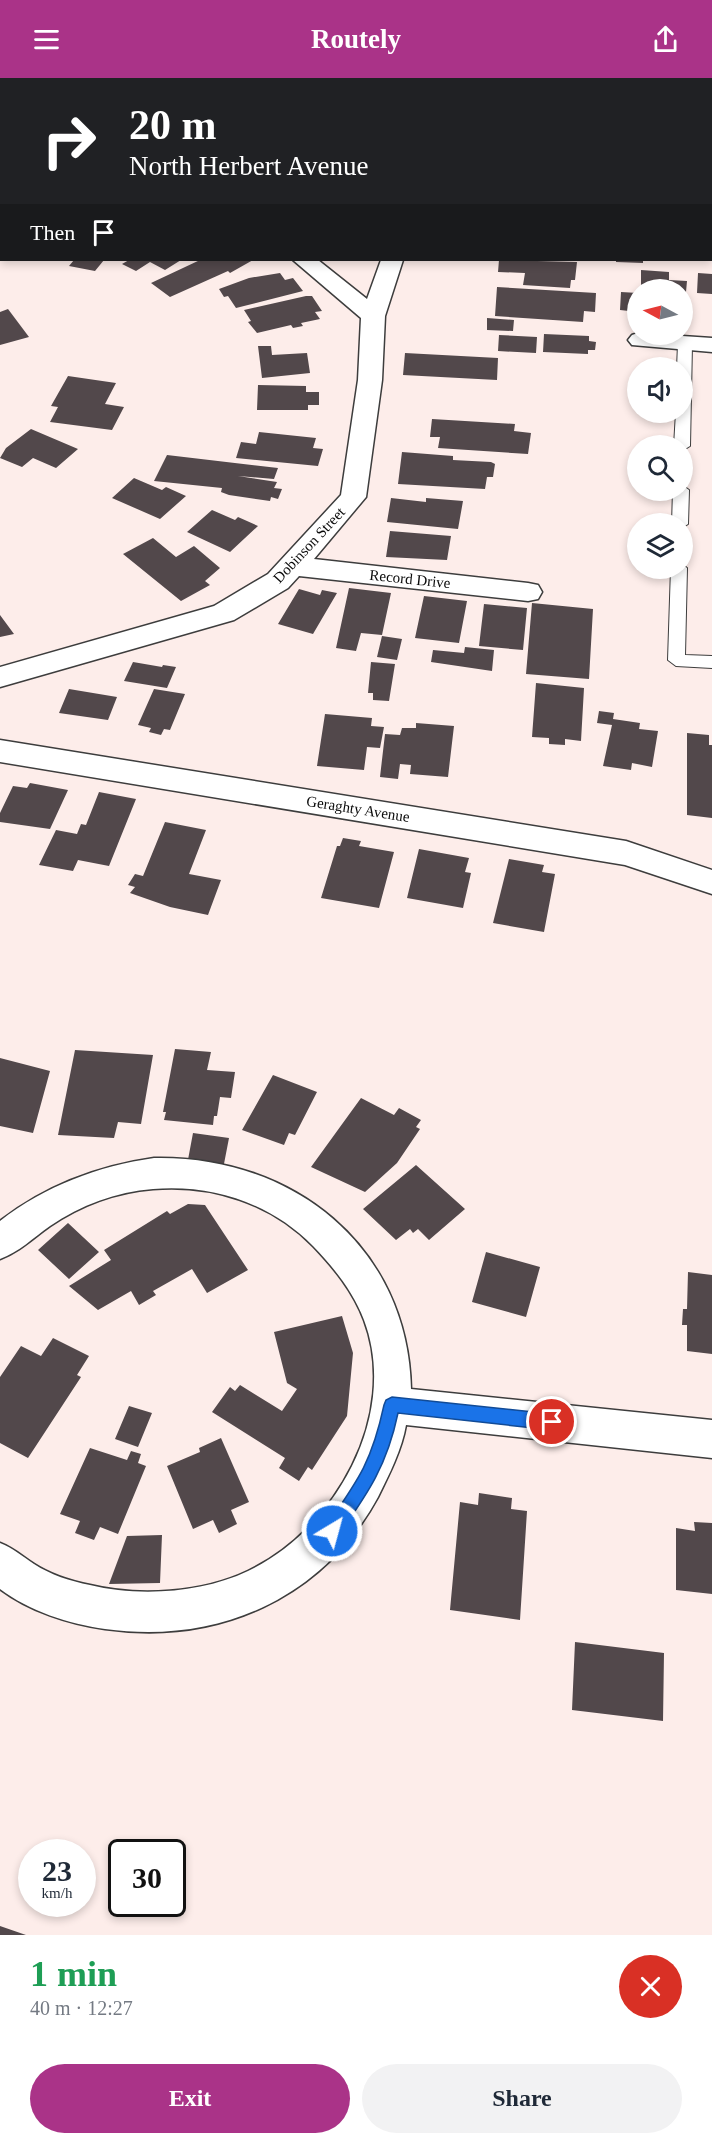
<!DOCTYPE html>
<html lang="en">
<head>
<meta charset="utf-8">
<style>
	body { margin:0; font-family:"Times New Roman",serif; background:#f2f2f3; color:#1f2937; height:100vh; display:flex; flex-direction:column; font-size:22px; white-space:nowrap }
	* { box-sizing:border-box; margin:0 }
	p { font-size:20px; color:#747a83 }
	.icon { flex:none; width:33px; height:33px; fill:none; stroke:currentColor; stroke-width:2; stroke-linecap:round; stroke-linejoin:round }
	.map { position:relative; height:1857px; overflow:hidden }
	.panel { display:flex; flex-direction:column; background:#fff; flex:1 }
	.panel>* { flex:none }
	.top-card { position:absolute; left:0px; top:0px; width:712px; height:183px; box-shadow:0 3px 9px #0003; background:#202124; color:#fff; overflow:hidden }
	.needle { width:39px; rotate:277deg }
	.controls { position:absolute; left:627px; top:201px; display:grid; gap:12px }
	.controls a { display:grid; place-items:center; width:66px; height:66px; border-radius:50%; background:#fff; box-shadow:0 3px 9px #0003; font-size:30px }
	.speed { position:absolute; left:18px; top:1761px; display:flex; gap:12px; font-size:30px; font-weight:700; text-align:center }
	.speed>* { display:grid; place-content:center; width:78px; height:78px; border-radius:50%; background:#fff; box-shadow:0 3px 9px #0003; line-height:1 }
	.speed small { font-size:15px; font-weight:400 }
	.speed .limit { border:3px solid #111; border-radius:9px; background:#fff; color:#111 }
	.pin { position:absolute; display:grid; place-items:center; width:51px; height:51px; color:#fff; margin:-26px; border:3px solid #fff; border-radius:50%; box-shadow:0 2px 6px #0007 }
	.me { position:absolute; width:66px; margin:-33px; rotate:37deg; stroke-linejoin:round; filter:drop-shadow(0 0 4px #0008) }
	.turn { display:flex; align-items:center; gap:21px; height:126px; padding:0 30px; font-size:27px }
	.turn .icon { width:78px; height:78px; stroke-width:2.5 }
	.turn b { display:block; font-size:42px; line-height:51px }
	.then { display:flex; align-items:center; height:57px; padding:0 30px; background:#0003; gap:12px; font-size:22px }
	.round { display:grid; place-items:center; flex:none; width:63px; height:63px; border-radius:32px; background:#f2f2f3 }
	.headline { display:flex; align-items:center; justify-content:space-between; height:102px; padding:0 30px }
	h1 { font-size:36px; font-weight:700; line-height:45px; color:#1e9e55 }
	.action { display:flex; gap:12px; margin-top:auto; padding:12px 30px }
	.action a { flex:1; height:69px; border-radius:36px; background:#a38; color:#fff; font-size:24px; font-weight:700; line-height:69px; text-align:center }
	.action a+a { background:#f2f2f3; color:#1f2937 }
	header { display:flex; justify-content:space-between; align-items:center; height:78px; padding:0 30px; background:#a38; color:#fff; font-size:27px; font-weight:700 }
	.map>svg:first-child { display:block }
	.building { fill:#52484b }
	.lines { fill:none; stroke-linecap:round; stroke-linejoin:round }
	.service-casing { stroke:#3d3d3d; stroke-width:2 }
	.minor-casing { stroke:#3d3d3d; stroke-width:3 }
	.tertiary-casing { stroke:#3d3d3d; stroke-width:3 }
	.service { fill:#fff; fill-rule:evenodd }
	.minor { fill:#fff; fill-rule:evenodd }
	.tertiary { fill:#fff; fill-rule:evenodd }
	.route { fill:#1a73e8; stroke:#114b97; stroke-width:1.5 }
	.labels { text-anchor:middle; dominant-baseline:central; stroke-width:6; stroke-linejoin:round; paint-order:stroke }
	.street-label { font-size:15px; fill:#0a0a0a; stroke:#fff }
</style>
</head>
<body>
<header><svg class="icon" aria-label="menu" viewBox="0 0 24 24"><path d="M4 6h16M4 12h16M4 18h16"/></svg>Routely<svg class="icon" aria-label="share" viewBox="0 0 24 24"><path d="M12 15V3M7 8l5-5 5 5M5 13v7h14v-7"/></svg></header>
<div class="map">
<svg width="712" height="1857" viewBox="0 0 712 1857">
	<rect width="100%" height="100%" fill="#fdedea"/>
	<path class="building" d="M74,182H104L95,193L69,188Z
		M129,182H181L165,192L150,184L136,193L122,186Z
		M200,182H253L230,195L228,193L170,219L151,205Z
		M499,182L577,184L575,202H571L570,210L523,207L525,195L498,194Z
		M616,182H643V185L616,184Z
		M641,192L669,194V202L687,203L686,214L682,212L641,211Z
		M280,195L285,202L293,200L303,213L236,230L228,218L224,219L219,211L249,200Z
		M698,195L712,196V216L697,215Z
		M497,209L596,215L595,234L584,233L583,244L495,238Z
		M621,214L638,215V234L620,232Z
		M306,218H312L322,233L315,234L320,241L301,245L303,248L293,250L291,247L257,255L248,244L251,243L244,232Z
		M8,231L29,259L0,267V234Z
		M487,240L514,242L513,253L487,252Z
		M544,256L589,258V263L596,264L595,272H588V276L543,274Z
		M499,257L537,259L536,275L498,273Z
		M258,268H271L272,277L307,275L310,295L262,300Z
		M405,275L498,280L497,302L403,297Z
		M68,298L116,305L105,326L124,329L112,352L50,344L58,329L51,328Z
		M258,307L306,308V314H319V327H308V332H257Z
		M432,341L515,346L514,353L531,355L528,376L438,370L440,359H430Z
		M31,351L78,371L56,390L33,380L22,389L0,380L6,370Z
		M259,354L316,360L313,370L323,371L318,388L236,380L241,364L256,366Z
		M402,374L453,378V382L491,384L495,386L493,399H487L485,411L398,406Z
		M167,377L278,390L274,401L238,398L277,404L274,410L282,411L278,421L271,419L270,423L229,417L221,414L222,410L154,403Z
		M134,400L162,412L166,409L186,418L160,441L112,420Z
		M391,420L426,424V420L463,423L458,451L387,444Z
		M212,432L235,442L238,439L258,448L230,474L187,454Z
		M390,453L451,458L447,482L386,479Z
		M153,460L176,479L194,468L220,490L205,503L210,507L181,523L123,476Z
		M349,510L391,515L382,557L361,555L356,573L336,570Z
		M299,511L320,517L322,512L337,515L313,556L278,546Z
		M424,518L467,523L459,565L415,560Z
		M532,525L593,531L589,601L526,596Z
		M484,526L527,530L523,572L479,568Z
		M0,537L14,556L0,559Z
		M382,558L402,561L397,582L377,579Z
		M465,569L494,572L492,593L431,584L433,572L464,575Z
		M133,584L162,589L163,587L176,589L167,610L124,603Z
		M371,584L395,586L389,623L373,622V615H368Z
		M536,605L584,610L581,663L565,661V667L549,666V660L532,659Z
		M69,611L117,619L108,642L59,635Z
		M154,611L185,616L170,652L164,651L161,657L149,654L151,650L138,647Z
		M599,633L614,635L613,641L640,645L639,651L658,653L652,689L632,685L631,692L603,688L612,647L597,645Z
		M325,636L372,640L371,648L384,649L380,670L367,669L364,692L317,688Z
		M416,645L454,648L448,699L410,696L411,687L400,686L398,701L380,699L385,656L400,657L402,650H416Z
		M687,655L709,657V667H712V740L687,737Z
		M30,705L68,712L50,751L0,744V735L13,708L27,710Z
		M99,714L136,721L109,788L78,782L73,793L39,787L56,752L77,756L81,746L86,747Z
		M165,744L206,752L189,796L221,802L208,837L170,829L130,815L135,809L128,807L135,796L143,798Z
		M343,760L361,763L359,768L394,774L379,830L321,820L337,768H340Z
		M419,771L469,780L465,794L471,795L463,830L407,820Z
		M509,781L544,787L542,794L555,796L544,854L493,845Z
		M175,971L211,974L207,992L235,994L231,1020L220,1019L217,1038H214L213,1047L164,1042L166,1034H163Z
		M75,972L153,977L141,1046L118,1044L114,1060L58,1057Z
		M0,980L50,993L33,1055L0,1048Z
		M273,997L317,1014L295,1057L289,1055L284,1067L242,1052Z
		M361,1020L394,1037L399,1030L421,1042L416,1049L420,1051L397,1085L365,1114L311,1089Z
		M193,1055L229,1060L223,1091L187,1087Z
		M416,1087L465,1131L429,1162L418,1151L413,1155L410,1151L396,1162L363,1131Z
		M188,1126L205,1127L248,1192L207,1215L192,1191L153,1213L156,1217L139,1227L131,1213L98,1232L69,1208L111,1182L104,1172L167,1133L170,1136Z
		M68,1145L99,1174L69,1201L38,1172Z
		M486,1174L540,1189L526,1239L472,1224Z
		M688,1194L712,1197V1276L687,1273V1247H682L683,1231H687Z
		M342,1238L353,1275L347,1338L312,1392L308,1389L299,1403L279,1390L285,1380L212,1334L230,1309L235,1313L240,1307L282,1333L297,1311L287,1305L274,1254Z
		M53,1260L89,1278L77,1297L81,1299L28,1380L0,1365V1299L21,1268L41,1278Z
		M129,1328L152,1335L138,1369L115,1361Z
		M221,1360L249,1424L231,1432L237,1446L219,1455L213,1442L193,1451L167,1388L200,1374L199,1370Z
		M90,1370L127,1382L131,1373L141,1376L138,1385L146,1388L118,1456L100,1449L94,1462L75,1455L80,1443L60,1436Z
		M479,1415L512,1420L511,1431L527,1433L520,1542L450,1532L460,1424L478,1427Z
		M694,1444L712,1445V1516L676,1512V1450L695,1453Z
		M162,1457L160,1505L109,1506L127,1458Z
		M575,1564L664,1575L663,1643L572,1632Z
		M0,1848L26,1857H0Z"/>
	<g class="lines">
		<defs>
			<path id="service" d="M581,0H593V2H581Z
				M685,262L692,266L690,368L682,373V368H674L676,334H682V290H677L678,266Z
				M682,407L689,412L688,446L682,450V446H672L673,412H682Z
				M682,486L687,490L685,577L712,578V590L676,588L668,582L671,490H682Z"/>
			<path id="minor" d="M0,107H2V121H0Z
				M293,182H318L367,221L381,182H403L385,238L382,302L366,419L314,481L528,505L538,507L542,514L538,521L528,523L299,498L288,510L234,542L0,609V589L214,528L268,496L341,417L358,302L361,240Z
				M638,255L712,260V274L632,267L628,262L632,257Z
				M0,662L626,763L712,792V816L625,787L0,684Z
				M154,1080C292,1077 408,1168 411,1311L712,1342V1380L406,1347C402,1371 389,1397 378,1419C323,1520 219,1567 105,1551C69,1546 29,1533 0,1511V1465C13,1470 22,1478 34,1486C51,1497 70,1503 90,1507C139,1519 202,1515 248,1493C335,1452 400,1337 364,1242C353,1213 334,1190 313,1168C271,1125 212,1106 153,1111C116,1114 81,1127 50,1148C33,1160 19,1174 0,1181V1143C45,1108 98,1088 154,1080Z"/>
			<path id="tertiary" d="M316,0H343L344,2H317Z
				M712,0V12H711V2H704Z"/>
		</defs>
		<use href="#service" class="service-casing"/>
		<use href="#minor" class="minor-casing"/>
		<use href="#tertiary" class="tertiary-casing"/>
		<use href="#service" class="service"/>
		<use href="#minor" class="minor"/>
		<use href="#tertiary" class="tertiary"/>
	</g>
	<path class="route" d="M392,1319L552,1336L558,1339L560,1344L558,1349L552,1352L398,1335C387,1388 368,1415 338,1458L332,1461L327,1458L324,1453L327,1447C359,1401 372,1383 384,1327L386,1322Z"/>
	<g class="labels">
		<g class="street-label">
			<text transform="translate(309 467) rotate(-47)">Dobinson Street</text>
			<text transform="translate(410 501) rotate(6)">Record Drive</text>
			<text transform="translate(358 731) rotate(9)">Geraghty Avenue</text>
		</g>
	</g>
</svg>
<div class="controls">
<a><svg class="needle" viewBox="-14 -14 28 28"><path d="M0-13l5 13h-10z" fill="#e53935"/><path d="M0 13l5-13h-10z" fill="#747a83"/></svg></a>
<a><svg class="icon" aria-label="sound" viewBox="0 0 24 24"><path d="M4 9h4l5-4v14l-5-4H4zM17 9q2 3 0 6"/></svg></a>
<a><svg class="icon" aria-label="search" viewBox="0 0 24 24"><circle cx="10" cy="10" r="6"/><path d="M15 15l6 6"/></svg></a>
<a><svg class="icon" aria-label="layers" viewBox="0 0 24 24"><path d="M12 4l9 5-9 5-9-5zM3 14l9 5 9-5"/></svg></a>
</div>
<div class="speed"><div>23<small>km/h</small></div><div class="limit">30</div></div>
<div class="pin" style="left:552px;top:1344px;background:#d93025"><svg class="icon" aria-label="arrive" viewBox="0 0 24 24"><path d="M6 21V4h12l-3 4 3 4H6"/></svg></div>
<svg class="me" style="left:332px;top:1453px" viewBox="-20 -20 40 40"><circle r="17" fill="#1a73e8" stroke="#fff" stroke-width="3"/><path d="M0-11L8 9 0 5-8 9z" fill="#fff"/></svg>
<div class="top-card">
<div class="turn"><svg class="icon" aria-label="right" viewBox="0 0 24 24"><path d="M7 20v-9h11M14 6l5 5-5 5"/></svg><div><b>20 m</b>North Herbert Avenue</div></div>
<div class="then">Then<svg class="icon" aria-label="arrive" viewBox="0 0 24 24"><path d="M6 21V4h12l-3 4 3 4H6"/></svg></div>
</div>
</div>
<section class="panel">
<div class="headline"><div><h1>1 min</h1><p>40 m · 12:27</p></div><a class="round" style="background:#d93025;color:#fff"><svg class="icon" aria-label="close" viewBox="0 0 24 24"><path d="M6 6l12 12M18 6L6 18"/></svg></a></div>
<div class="action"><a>Exit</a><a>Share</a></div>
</section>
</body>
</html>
